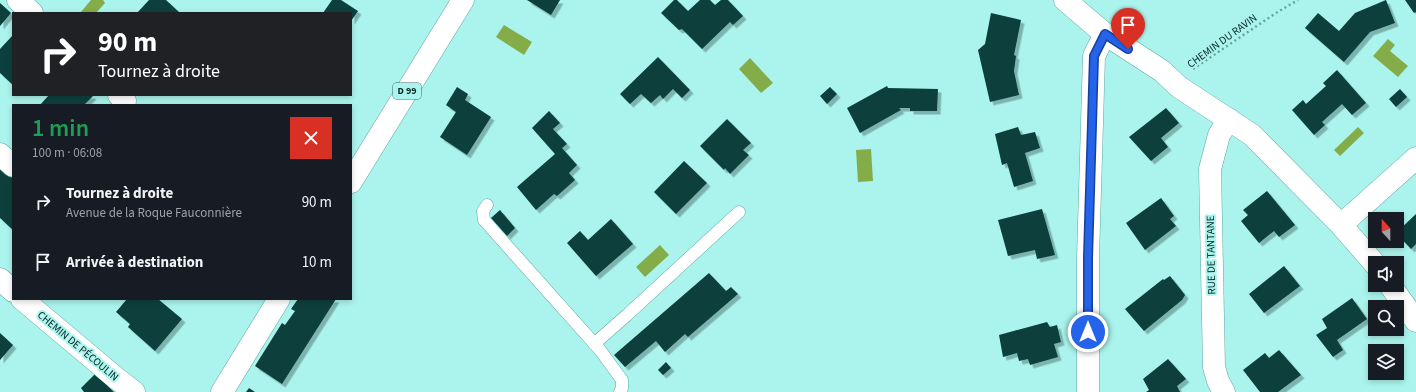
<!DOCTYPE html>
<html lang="fr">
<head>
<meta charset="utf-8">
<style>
	body { margin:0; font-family:"Source Sans 3",sans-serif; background:#242831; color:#f1f3f6; height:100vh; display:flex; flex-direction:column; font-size:15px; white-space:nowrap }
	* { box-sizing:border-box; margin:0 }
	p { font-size:13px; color:#9ea1a6 }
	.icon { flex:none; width:22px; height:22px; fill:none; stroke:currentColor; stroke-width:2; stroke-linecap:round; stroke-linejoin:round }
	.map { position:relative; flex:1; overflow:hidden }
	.panel { position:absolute; left:12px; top:104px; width:340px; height:196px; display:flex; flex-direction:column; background:#171b24; border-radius:0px; box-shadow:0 2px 6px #0003 }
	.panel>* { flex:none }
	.hud { position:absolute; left:12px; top:12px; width:340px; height:84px; border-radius:0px; box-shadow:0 2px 6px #0003; background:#202124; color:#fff; overflow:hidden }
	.needle { width:26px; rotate:339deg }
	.controls { position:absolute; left:1368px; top:212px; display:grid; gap:8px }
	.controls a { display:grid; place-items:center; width:36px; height:36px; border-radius:0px; background:#171b24; box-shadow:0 2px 6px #0003; font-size:20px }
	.pin { position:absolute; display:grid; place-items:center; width:34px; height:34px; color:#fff; margin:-41px -17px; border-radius:50% 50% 50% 0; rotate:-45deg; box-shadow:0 0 4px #0007 }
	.pin .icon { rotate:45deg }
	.me { position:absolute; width:44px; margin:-22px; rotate:0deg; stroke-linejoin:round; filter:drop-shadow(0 0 3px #0008) }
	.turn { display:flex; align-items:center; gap:14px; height:84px; padding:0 20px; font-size:18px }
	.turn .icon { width:52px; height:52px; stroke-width:2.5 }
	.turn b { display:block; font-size:28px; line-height:34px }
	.round { display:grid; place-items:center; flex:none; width:42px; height:42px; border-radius:0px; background:#242831 }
	.overview { display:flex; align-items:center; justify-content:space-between; height:68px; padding:0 20px }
	h1 { font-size:24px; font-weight:600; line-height:30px; color:#1e9e55 }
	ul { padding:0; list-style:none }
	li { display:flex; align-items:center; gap:12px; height:60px; padding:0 20px }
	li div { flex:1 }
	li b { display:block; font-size:15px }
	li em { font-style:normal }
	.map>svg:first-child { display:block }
	.water { fill:#84ad4a }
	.building { fill:#08403c; filter:url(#shadow) }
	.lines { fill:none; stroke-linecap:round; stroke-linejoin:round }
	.service-casing { stroke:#61a8a2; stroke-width:13 }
	.minor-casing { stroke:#61a8a2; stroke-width:23 }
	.primary-casing { stroke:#61a8a2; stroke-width:23 }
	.path { stroke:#6aa29d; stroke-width:2.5; stroke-dasharray:2 3; stroke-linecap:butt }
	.service { stroke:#fff; stroke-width:12 }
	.minor { stroke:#fff; stroke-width:22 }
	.primary { stroke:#fff; stroke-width:22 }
	.route-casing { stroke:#184099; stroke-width:10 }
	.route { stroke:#2563eb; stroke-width:7 }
	.labels { text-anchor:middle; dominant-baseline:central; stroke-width:4; stroke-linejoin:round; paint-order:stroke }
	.shield { fill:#abf4ed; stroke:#3a6662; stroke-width:1 }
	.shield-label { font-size:10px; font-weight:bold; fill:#0a2927 }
	.street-label { font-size:11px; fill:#0a2927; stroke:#abf4ed }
</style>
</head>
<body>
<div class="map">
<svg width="1416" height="392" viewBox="0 0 1416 392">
	<defs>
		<filter id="shadow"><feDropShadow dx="3.5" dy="3.5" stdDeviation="0" flood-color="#0004"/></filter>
	</defs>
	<rect width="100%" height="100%" fill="#abf4ed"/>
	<path class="water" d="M91,0H103L105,3L96,13H80Z
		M504,25L532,42L524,55L496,37Z
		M1388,39L1395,45L1390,51L1408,66L1398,77L1373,56Z
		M750,58L773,83L761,93L739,69Z
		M1358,127L1364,133L1340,156L1334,150Z
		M871,149L873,181L858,182L856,150Z
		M660,245L669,255L645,277L636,267Z"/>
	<path class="building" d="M149,0H166L180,13H137Z
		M332,0H341L358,11L351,21V13H323Z
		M527,0H560L551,15Z
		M674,0H677L688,11L700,0H710L715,5L721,0H728L743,16L733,25L730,22L702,49L682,29L679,30L661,13Z
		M1386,0L1395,23L1370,32L1344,62L1305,28L1318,13L1339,31L1355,13Z
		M1405,0H1416V12L1414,13Z
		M0,3L11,13L0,26Z
		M991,13L1021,20L1014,55L1016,56L1014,71L1019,95L990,102L978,50L985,44Z
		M13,35V85L0,73V49Z
		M658,57L690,90L682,98L673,89L663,99L660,95L651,103L641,94L630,104L620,94Z
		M1337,70L1366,103L1352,115L1342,104L1322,122L1325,125L1314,135L1292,110L1303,100L1306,104L1326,86L1323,83Z
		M887,86L888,88L938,89L937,111H910V108H899L901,110L860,133L847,108Z
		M457,87L468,94L465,100L491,117L467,155L440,137L456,112L446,105Z
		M830,87L837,94L827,104L820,96Z
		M1400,89L1407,97L1396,107L1389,99Z
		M49,95H91L93,96L84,105H40Z
		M1166,108L1179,123L1161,138L1168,147L1151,161L1129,137Z
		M549,111L560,123L553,129L567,144L562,148L577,165L569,173L575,180L557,196L554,194L536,210L517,187L555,154L532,128Z
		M727,119L751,143L743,150L749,155L730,174L725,168L724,170L700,146Z
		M1018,127L1021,135L1035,132L1040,148L1025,153L1033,181L1014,187L1007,163L1002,165L995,134Z
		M684,161L707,183L676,214L654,192Z
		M0,163L13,179V230L0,218Z
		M1267,191L1295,225L1279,237L1274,231L1259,243L1241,221L1248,215L1243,210Z
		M1161,198L1174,216L1170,219L1176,226L1145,250L1126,223Z
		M1042,209L1055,255L1037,259L1035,250L1008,256L998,220Z
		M500,210L515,228L507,236L491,218Z
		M1416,214V244L1411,249L1397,234V232Z
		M611,219L633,244L596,276L567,243L580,231L588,240Z
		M1284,266L1300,286L1264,313L1249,294Z
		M709,273L726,291L731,287L738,294L688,337L685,334L665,352L656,341L625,367L614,355Z
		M1170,276L1185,295L1182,300L1144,331L1125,309L1163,279L1164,280Z
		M1352,298L1367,319L1337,340L1343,350L1333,357L1316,335L1327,328L1322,319Z
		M127,299H158L182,319L155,351L128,327L130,324L116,312Z
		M298,299H336L282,384L255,366L282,323L285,325L295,311L291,309Z
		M1047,322L1050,327L1057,325L1061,342L1054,344L1058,357L1030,365L1028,359L1019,361L1017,353L1003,357L999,335Z
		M0,333L13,345L0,360Z
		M1279,350L1301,375L1278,392H1260L1243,370L1265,353L1269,358Z
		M1168,359L1186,379L1177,386L1180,392H1146L1149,390L1143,379Z
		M666,362L671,368L663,375L658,370Z
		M95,374L114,392H84L81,388Z
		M249,388L255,392H246Z"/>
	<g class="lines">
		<defs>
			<path id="service" d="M487,205L483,211L484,220L600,350L622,380V388L620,392
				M594,344L627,315L739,212"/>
			<path id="minor" d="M18,0L32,13
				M1065,0L1105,34L1162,71L1179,87L1252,135L1341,225L1375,264
				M119,95L125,101
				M0,154L13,166
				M1341,225L1416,158
				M0,279L13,291
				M1390,285L1416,321
				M22,299L116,378L134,392
				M1088,392V258L1094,56L1105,34
				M1224,392L1218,381L1214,367L1210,169L1219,135L1229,119"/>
			<path id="primary" d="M351,182L463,0
				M222,392L279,299"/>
		</defs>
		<use href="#service" class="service-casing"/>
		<use href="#minor" class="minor-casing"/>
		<use href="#primary" class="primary-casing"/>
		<path class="path" d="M1193,69L1276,13L1298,0"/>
		<use href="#service" class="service"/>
		<use href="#minor" class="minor"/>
		<use href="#primary" class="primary"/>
	</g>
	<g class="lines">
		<defs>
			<path id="route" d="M1088,332V258L1094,56L1105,34L1128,49"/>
		</defs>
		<use href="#route" class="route-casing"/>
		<use href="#route" class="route"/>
	</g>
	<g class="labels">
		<rect class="shield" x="393" y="83" width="28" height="16" rx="3"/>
		<g class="shield-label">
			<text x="407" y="91">D 99</text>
		</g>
		<g class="street-label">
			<text transform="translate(1222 41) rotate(-36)">CHEMIN DU RAVIN</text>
			<text transform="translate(1211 255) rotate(-91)">RUE DE TANTANE</text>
			<text transform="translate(78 346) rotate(40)">CHEMIN DE PÉCOULIN</text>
		</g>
	</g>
</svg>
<div class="controls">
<a><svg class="needle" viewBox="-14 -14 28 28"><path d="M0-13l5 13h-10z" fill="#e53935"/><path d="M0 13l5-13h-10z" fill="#9ea1a6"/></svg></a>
<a><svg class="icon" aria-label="sound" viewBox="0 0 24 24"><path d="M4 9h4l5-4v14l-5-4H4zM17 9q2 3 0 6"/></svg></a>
<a><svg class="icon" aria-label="search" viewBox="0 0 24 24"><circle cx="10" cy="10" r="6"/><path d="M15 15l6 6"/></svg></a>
<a><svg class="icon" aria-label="layers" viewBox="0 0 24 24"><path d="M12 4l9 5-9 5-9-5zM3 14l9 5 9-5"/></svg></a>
</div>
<div class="pin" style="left:1128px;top:49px;background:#d93025"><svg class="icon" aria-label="arrive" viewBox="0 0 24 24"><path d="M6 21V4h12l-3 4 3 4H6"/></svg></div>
<svg class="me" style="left:1088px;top:332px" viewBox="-20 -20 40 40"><circle r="17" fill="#2563eb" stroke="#fff" stroke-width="3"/><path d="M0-11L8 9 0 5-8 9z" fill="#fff"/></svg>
<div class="hud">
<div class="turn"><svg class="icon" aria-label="right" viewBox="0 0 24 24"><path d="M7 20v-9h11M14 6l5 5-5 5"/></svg><div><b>90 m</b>Tournez à droite</div></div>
</div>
<section class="panel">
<div class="overview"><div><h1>1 min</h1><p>100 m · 06:08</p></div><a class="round" style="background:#d93025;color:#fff"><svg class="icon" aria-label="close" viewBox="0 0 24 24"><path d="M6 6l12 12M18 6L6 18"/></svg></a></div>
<ul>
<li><svg class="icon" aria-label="right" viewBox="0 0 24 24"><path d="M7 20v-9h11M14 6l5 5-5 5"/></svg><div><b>Tournez à droite</b><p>Avenue de la Roque Fauconnière</p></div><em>90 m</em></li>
<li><svg class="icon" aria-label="arrive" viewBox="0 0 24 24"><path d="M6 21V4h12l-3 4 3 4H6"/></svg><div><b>Arrivée à destination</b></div><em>10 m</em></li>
</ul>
</section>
</div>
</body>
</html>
